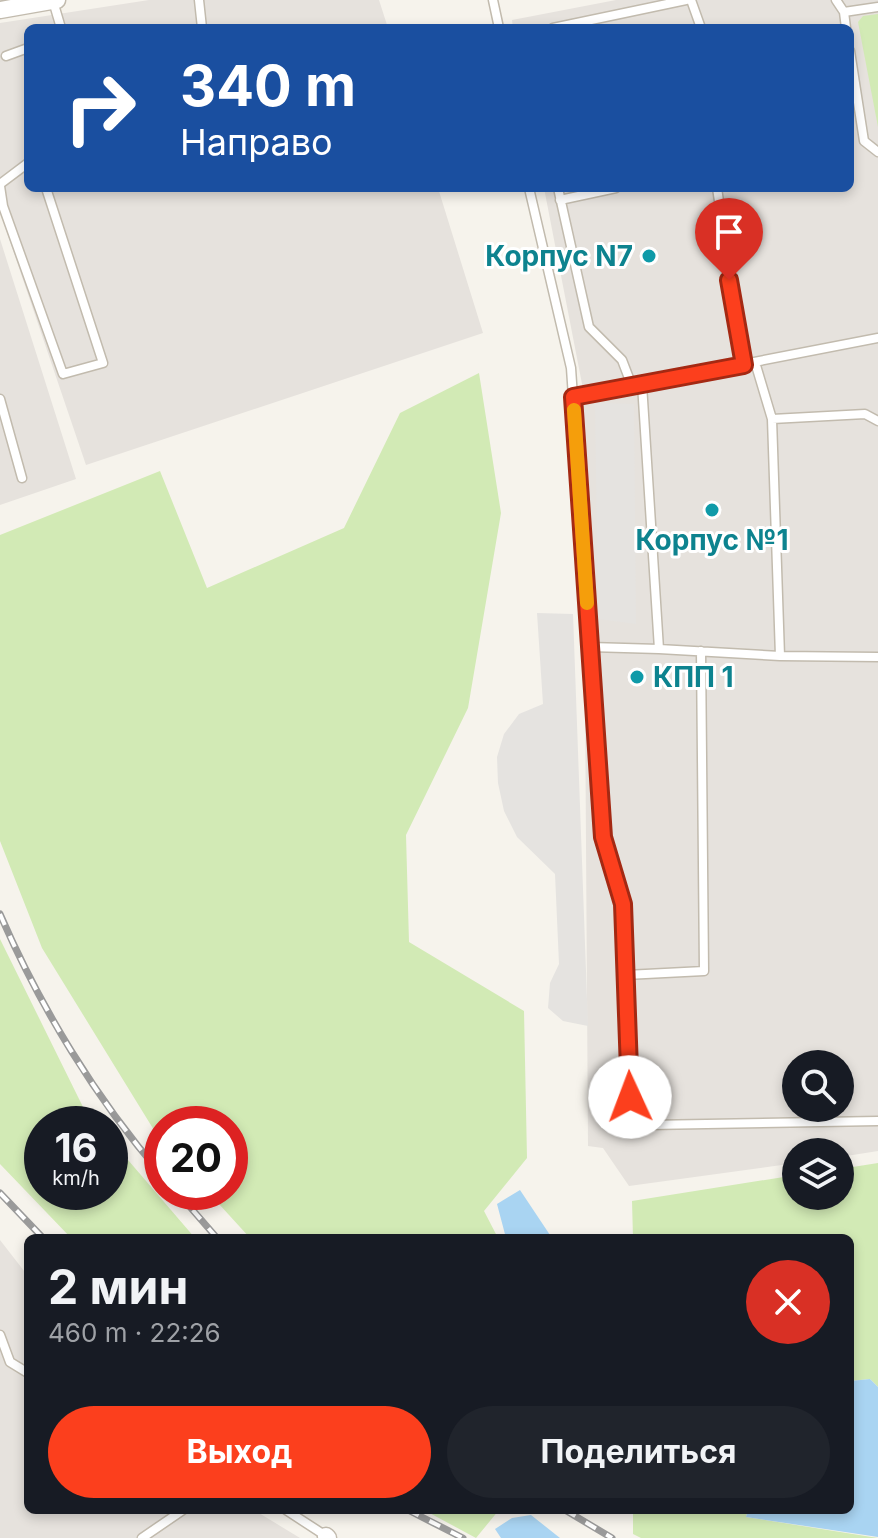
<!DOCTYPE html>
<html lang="ru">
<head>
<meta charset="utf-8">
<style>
	body { margin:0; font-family:Inter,sans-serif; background:#20242c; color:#f1f3f6; height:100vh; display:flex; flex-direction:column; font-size:30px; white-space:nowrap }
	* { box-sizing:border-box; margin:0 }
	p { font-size:26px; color:#9ea1a6 }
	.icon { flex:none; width:44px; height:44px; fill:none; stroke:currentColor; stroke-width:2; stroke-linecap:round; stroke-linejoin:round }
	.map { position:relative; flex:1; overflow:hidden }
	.panel { position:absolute; left:24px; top:1234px; width:830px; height:280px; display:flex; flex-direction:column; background:#171b24; border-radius:12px; box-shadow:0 4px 12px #0003 }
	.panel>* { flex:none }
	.guide { position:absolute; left:24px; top:24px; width:830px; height:168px; border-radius:12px; box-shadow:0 4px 12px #0003; background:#1a4fa0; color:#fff; overflow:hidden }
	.buttons { position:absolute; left:782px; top:1050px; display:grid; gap:16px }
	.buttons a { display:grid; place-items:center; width:72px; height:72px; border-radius:50%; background:#171b24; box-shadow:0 4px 12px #0003; font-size:40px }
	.speed { position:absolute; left:24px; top:1106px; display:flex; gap:16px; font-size:40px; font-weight:700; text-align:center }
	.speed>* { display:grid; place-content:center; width:104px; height:104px; border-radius:50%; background:#171b24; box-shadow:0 4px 12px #0003; line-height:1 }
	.speed small { font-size:20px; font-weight:400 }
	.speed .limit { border:12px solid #d22; background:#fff; color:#111 }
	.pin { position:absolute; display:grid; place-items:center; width:68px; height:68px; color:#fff; margin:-82px -34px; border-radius:50% 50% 50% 0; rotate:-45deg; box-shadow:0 0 8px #0007 }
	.pin .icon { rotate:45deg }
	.me { position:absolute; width:88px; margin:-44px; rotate:358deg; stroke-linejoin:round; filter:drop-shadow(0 0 6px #0008) }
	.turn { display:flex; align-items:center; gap:28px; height:168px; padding:0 24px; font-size:36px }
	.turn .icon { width:104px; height:104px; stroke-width:2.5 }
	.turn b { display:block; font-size:56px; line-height:68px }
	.round { display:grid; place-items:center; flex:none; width:84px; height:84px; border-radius:42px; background:#20242c }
	.head { display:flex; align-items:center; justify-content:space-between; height:136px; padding:0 24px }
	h1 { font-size:48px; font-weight:700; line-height:60px }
	.primary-button { display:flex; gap:16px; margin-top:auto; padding:16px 24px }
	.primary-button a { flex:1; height:92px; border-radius:48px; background:#fc3f1d; color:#fff; font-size:32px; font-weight:700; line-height:92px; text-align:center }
	.primary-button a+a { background:#20242c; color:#f1f3f6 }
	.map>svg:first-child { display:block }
	.industrial { fill:#e6e2dd; fill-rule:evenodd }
	.green { fill:#d2eab5 }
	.parking { fill:#e5e3e0 }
	.water { fill:#a9d4f2 }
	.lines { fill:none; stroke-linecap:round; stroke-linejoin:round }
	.lane-casing { stroke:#c2bbae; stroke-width:11 }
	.street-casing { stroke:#c2bbae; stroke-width:19 }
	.lane { stroke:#fff; stroke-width:8 }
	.street { stroke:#fff; stroke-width:16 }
	.rail-casing { stroke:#9a9a9a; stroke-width:7 }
	.rail { stroke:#fff; stroke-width:4; stroke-dasharray:12; stroke-linecap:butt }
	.route-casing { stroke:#a42913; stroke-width:20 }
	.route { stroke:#fc3f1d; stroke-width:14 }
	.slow { stroke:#f59e0b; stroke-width:14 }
	.culture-dot { fill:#0f9aa8; stroke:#fff; stroke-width:3 }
	.labels { text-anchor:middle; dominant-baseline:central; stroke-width:6; stroke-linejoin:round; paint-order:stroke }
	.culture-label { font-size:28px; font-weight:bold; fill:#0d838f; stroke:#fff; text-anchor:end }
</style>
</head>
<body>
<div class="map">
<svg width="878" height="1538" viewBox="0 0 878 1538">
	<rect width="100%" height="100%" fill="#f6f3ec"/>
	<path class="industrial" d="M149,0H379L388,28H28V188H438L483,333L86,465L0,212V23Z
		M616,0H878V1151L840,1157V1152H796V1163L629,1186L603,1148L588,1146L583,389L544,188H850V28H513L512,20ZM796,1064H840V1108H796Z
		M0,239L76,479L0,505Z
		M0,1240L28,1276V1510H254L300,1538H0Z"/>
	<path class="green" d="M878,14V127L858,22L863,16Z
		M479,373L501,513L468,708L406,835L409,942L524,1011L527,1158L484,1211L498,1238H250L208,1192H230V1124H162V1141L157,1135L42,948L0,841V535L160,471L207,588L344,528L400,413Z
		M0,939L83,1107L97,1124H42V1192H110V1139L195,1238H71L0,1164Z
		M878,1163V1387L870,1379L850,1381V1238H633L632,1201L796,1175V1196H840V1169Z
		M424,1510H499L476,1538Z
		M633,1510H748L746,1517L878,1538H641L633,1534Z"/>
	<path class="parking" d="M595,403L634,404L636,624L598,619Z
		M537,613L573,614L588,1026L563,1021L548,1008L550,983L559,964L555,874L517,837L504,811L498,783L497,757L504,734L519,714L543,704Z"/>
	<path class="water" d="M520,1190L552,1238H506L497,1204Z
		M870,1379L878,1387V1537L746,1517L748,1510H850V1381Z
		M531,1515L560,1538H501L495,1529L512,1518Z"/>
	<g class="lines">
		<defs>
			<path id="lane" d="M199,0L202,28
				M493,0L499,28
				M691,0L701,28
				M836,0L844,12L846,28
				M53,1L61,28
				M844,12L878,7
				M553,28L686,0
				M850,51L864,141L878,152
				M6,56L28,48
				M0,184L28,163
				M0,186L3,206L63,374L103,363L46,188
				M529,188L571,368L603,837L623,904L630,1097L649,1125L878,1121
				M558,188L589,327L622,360L632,386
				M717,188L744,365
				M560,200L616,188
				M573,397L878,338
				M0,399L22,478
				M772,419L865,414L878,421
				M590,647L659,649L642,384
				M659,649L780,656L772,419L755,362
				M780,656L878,657
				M626,975L704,971L701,651
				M0,1335L10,1362L28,1373
				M286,1510L326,1536
				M142,1538L183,1510"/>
			<path id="street" d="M0,10L57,0
				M326,1536L328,1538"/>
		</defs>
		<use href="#lane" class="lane-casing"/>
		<use href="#street" class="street-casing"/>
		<use href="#lane" class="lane"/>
		<use href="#street" class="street"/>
		<defs>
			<path id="rail" d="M0,914C40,1007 96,1099 162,1175
				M177,1192L217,1238
				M0,1193L43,1238
				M408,1510L463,1538
				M565,1510L612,1538"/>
		</defs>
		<use href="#rail" class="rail-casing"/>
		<use href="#rail" class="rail"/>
	</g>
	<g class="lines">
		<defs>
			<path id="route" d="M630,1097L623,904L603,837L573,397L744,365L729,280"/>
		</defs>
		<use href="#route" class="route-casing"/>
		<use href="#route" class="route"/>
		<path class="slow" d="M574,410L587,603"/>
	</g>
	<g class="culture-dot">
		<circle cx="649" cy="256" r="8"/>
		<circle cx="712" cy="510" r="8"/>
		<circle cx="637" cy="677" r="8"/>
	</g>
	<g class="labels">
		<g class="culture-label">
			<text x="633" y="256">Корпус N7</text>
			<text x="712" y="540" text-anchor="middle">Корпус №1</text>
			<text x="653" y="677" text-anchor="start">КПП 1</text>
		</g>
	</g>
</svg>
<div class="buttons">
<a><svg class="icon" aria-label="search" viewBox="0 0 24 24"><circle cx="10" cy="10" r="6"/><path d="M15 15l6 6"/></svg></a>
<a><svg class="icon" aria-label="layers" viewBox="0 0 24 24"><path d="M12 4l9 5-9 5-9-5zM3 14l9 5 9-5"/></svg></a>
</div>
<div class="speed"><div>16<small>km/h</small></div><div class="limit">20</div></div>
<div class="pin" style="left:729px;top:280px;background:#d93025"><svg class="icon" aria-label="arrive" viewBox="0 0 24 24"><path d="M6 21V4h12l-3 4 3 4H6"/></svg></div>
<svg class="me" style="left:630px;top:1097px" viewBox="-20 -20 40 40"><circle r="19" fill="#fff"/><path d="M0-13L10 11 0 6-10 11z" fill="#fc3f1d"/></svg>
<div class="guide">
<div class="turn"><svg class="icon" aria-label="right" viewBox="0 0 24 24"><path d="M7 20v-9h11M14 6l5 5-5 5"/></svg><div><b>340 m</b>Направо</div></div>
</div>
<section class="panel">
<div class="head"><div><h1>2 мин</h1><p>460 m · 22:26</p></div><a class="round" style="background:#d93025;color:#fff"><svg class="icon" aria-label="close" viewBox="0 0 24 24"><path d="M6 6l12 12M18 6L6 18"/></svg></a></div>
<div class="primary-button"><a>Выход</a><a>Поделиться</a></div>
</section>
</div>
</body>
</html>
